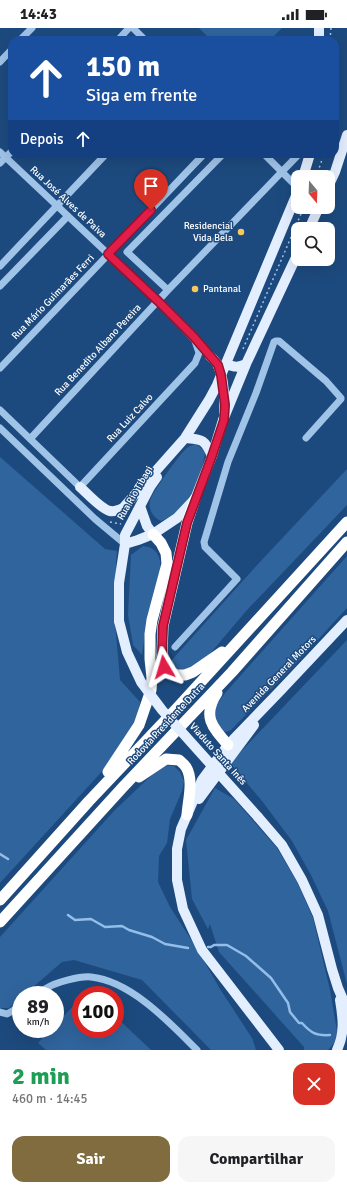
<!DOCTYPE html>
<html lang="pt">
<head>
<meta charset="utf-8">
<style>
	body { margin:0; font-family:Signika,sans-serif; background:#f6f6f6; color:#202124; height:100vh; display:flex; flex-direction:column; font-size:15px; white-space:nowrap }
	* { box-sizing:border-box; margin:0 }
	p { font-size:13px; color:#757577 }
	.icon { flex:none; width:22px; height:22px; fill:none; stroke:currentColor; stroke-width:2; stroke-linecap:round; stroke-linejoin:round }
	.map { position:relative; height:1022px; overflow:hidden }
	.drawer { display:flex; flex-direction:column; background:#fff; flex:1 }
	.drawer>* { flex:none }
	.hud { position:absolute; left:8px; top:8px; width:331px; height:122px; border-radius:12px; box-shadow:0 4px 16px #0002; background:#1a4fa0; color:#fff; overflow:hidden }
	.needle { width:26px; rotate:161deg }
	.controls { position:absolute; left:291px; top:142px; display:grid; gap:8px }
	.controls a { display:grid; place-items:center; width:44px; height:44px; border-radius:8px; background:#fff; box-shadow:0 4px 16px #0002; font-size:20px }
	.speed { position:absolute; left:12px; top:958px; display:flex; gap:8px; font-size:20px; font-weight:700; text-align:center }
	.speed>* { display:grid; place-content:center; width:52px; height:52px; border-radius:50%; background:#fff; box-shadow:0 4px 16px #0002; line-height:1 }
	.speed small { font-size:10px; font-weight:400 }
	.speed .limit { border:6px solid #d22; background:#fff; color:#111 }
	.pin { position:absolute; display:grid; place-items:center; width:34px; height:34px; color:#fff; margin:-41px -17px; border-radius:50% 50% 50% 0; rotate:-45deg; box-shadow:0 0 4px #0007 }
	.pin .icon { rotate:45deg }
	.me { position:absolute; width:44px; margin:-22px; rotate:353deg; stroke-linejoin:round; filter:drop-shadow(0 0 3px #0008) }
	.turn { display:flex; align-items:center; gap:14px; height:84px; padding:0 12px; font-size:18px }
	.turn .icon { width:52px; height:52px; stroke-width:2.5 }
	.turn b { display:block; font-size:28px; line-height:34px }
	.then { display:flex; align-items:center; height:38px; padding:0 12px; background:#0003; gap:8px; font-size:15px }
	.round { display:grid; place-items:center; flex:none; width:42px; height:42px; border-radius:12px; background:#f6f6f6 }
	.overview { display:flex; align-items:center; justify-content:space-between; height:68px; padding:0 12px }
	h1 { font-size:24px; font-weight:700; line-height:30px; color:#1e9e55 }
	.primary-button { display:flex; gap:8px; margin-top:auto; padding:8px 12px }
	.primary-button a { flex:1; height:46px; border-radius:12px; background:#816c3f; color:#fff; font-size:16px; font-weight:700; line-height:46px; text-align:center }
	.primary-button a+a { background:#f6f6f6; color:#202124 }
	.status { display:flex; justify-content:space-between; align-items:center; height:28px; padding:0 20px; background:#fff; direction:ltr }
	.status svg { height:11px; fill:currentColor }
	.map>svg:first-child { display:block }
	.green { fill:#30649d }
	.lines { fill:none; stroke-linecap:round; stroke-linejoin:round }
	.stream { stroke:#94beea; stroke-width:2.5 }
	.path { stroke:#a0c3e8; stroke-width:1.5; stroke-dasharray:2 3; stroke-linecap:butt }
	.minor { stroke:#a0c3e8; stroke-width:7 }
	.major { stroke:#e3eefe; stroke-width:10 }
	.highway { stroke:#fff; stroke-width:11 }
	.major-bridge { stroke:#e3eefe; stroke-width:10 }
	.route-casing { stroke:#92132f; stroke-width:10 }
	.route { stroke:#e11d48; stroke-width:7 }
	.poi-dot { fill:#f8c75f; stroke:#1d4a7e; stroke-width:1.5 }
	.labels { text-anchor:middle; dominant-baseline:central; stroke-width:3; stroke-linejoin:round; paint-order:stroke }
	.street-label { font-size:10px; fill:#fff; stroke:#1d4a7e }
	.poi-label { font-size:10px; fill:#fff; stroke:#1d4a7e; text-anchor:end }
</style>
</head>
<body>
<div class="status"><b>14:43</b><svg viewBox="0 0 49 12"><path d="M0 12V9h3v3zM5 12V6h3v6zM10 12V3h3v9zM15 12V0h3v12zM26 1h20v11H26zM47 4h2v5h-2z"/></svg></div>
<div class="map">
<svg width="347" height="1022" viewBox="0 0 347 1022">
	<rect width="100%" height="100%" fill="#1d4a7e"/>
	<path class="green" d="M199,0H282L270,12H211Z
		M195,416L200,419L205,424C204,436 198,453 193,464C188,475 172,489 161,493C154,490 148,482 150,473C151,466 181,424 187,420C189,418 193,417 195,416Z
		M0,429L105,521L117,523L116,534L115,595L120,652L140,674L139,683L134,698L105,740L0,855Z
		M347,441V477L247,582L208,628L193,641L179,642L172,639L170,634L259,535Z
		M143,518C152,519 158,523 160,533C163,545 150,576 148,590C145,602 144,615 142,627L133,617L128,587L131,527Z
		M347,528V580L291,641L231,702L226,704L218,701L213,681L226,664Z
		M347,612V956L328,883L311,847L292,813L262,773L230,735Z
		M165,737L174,738L180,744L184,753L182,763L170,791L167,815L159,828L158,854L170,879L196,919L220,961L252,1010L256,1022H211L142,952L74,932L62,934L24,967H21V969L9,980H0V909L114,783L157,742Z
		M215,760L234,771L277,820L297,854L313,890L330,962L337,1003L335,1014L328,1022H304V1019L219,924L210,896L208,901L192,871L186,812Z
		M81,970V1001H115V988L151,1022H46L38,1015L51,1001H55V997Z"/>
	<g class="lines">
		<path class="stream" d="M0,826L8,831
			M68,887L75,892L91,891L105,899L122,898L129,902L152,909L165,916L188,920
			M208,919H211L214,917H227L246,928L271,950L288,975L290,984L299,995H302C311,1005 316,1008 330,1007"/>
		<path class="path" d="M330,12L331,0
			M316,149L324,126
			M243,321L304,179
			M110,494L121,496"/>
		<path class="minor" d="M133,0L145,12
			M20,12L32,0
			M118,12L129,0
			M0,34L12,21
			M0,124L158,273L210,328L214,330
			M264,126L298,160
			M0,135L12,123
			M0,238L106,126
			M0,258L68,188
			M168,262L127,224L223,126
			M0,340L204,126
			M0,382L80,459L195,335L199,325L195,313
			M0,400L95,491L125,516
			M30,411L168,262L299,126
			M175,619L237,551L205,519L204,514L228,434L256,365L274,314L276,313H279L326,353L341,370V371L306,410
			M37,967C40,965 43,962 47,960C56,954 80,948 91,949C131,953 170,995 197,1022
			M0,984L7,986L21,978"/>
		<path class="major" d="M319,0V12
			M303,149L310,126
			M328,159L335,144L347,107
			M309,201L319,179
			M210,328C213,331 217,334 218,338C224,349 225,372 224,384
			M226,336C234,339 238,340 246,336
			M185,410C203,411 205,412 212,428
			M80,459C87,465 101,481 110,483C115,484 119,482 123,480L185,410L209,372L217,357L298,163
			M140,478L147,498L153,506
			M125,516L138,512L153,506L177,490L195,471L212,428L223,392L246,336L298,225
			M119,593V555L125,516V507L150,459L157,449
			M199,771L254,697
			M258,789L282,817L302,852L318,887L332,941L338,960L347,981
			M279,1022L202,922L183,881L177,852V821L181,801L202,752L228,717L281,662L347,592
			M337,1022C345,1005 343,990 340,972"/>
		<path class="highway" d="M195,471L187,495L163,598L162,627L164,639L169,644L177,647H185L193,644L222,624
			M217,665C202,688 212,699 228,717
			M108,744L139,697L151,662L152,650L150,631V606L152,592L167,536L166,525L161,515L153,506
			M139,749L166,731L179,732C181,734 184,736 186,739C194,752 188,772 187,787
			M0,872L89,773L178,679L347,494
			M0,894L123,759L232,644L347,514"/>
		<path class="major-bridge" d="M119,593L127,624L141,654L162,682L258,789"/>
	</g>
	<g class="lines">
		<defs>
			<path id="route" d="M151,182L108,226L158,273L194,309L218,337L221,347L225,377L224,392L212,428L187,495L163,598L162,627L164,639"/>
		</defs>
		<use href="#route" class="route-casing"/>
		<use href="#route" class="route"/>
	</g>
	<g class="poi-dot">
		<circle cx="241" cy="204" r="4"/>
		<circle cx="195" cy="261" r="4"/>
	</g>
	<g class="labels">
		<g class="street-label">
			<text transform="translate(68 174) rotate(43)">Rua José Alves de Paiva</text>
			<text transform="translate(53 269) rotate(-46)">Rua Mário Guimarães Ferri</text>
			<text transform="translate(98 322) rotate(-47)">Rua Benedito Albano Pereira</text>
			<text transform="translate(130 390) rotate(-47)">Rua Luiz Calvo</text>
			<text transform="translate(135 465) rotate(-60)">Rua Rio Tibagi</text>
			<text transform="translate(279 646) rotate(-46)">Avenida General Motors</text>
			<text transform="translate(166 696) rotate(-47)">Rodovia Presidente Dutra</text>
			<text transform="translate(218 726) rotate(48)">Viaduto Santa Inês</text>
		</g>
		<g class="poi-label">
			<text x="233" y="198">Residencial<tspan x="233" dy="12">Vida Bela</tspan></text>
			<text x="203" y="261" text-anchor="start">Pantanal</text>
		</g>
	</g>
</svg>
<div class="controls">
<a><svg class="needle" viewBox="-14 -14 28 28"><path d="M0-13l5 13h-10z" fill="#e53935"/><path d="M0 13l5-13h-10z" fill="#757577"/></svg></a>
<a><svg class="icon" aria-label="search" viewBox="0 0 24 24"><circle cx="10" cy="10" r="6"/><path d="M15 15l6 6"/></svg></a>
</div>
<div class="speed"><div>89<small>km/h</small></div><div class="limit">100</div></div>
<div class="pin" style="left:151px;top:182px;background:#d93025"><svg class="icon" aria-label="arrive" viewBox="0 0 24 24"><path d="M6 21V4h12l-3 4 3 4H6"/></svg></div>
<svg class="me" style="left:164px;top:639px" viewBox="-20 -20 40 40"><path d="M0-17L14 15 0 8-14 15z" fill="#e11d48" stroke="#fff" stroke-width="4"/></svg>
<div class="hud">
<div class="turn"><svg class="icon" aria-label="ahead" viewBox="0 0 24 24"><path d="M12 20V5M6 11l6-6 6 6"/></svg><div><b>150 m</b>Siga em frente</div></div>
<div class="then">Depois<svg class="icon" aria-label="ahead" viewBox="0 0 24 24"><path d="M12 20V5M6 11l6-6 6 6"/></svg></div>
</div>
</div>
<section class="drawer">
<div class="overview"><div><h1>2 min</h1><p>460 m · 14:45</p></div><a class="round" style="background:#d93025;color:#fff"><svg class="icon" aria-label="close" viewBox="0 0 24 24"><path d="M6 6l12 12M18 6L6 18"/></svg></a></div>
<div class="primary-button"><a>Sair</a><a>Compartilhar</a></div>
</section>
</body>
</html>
